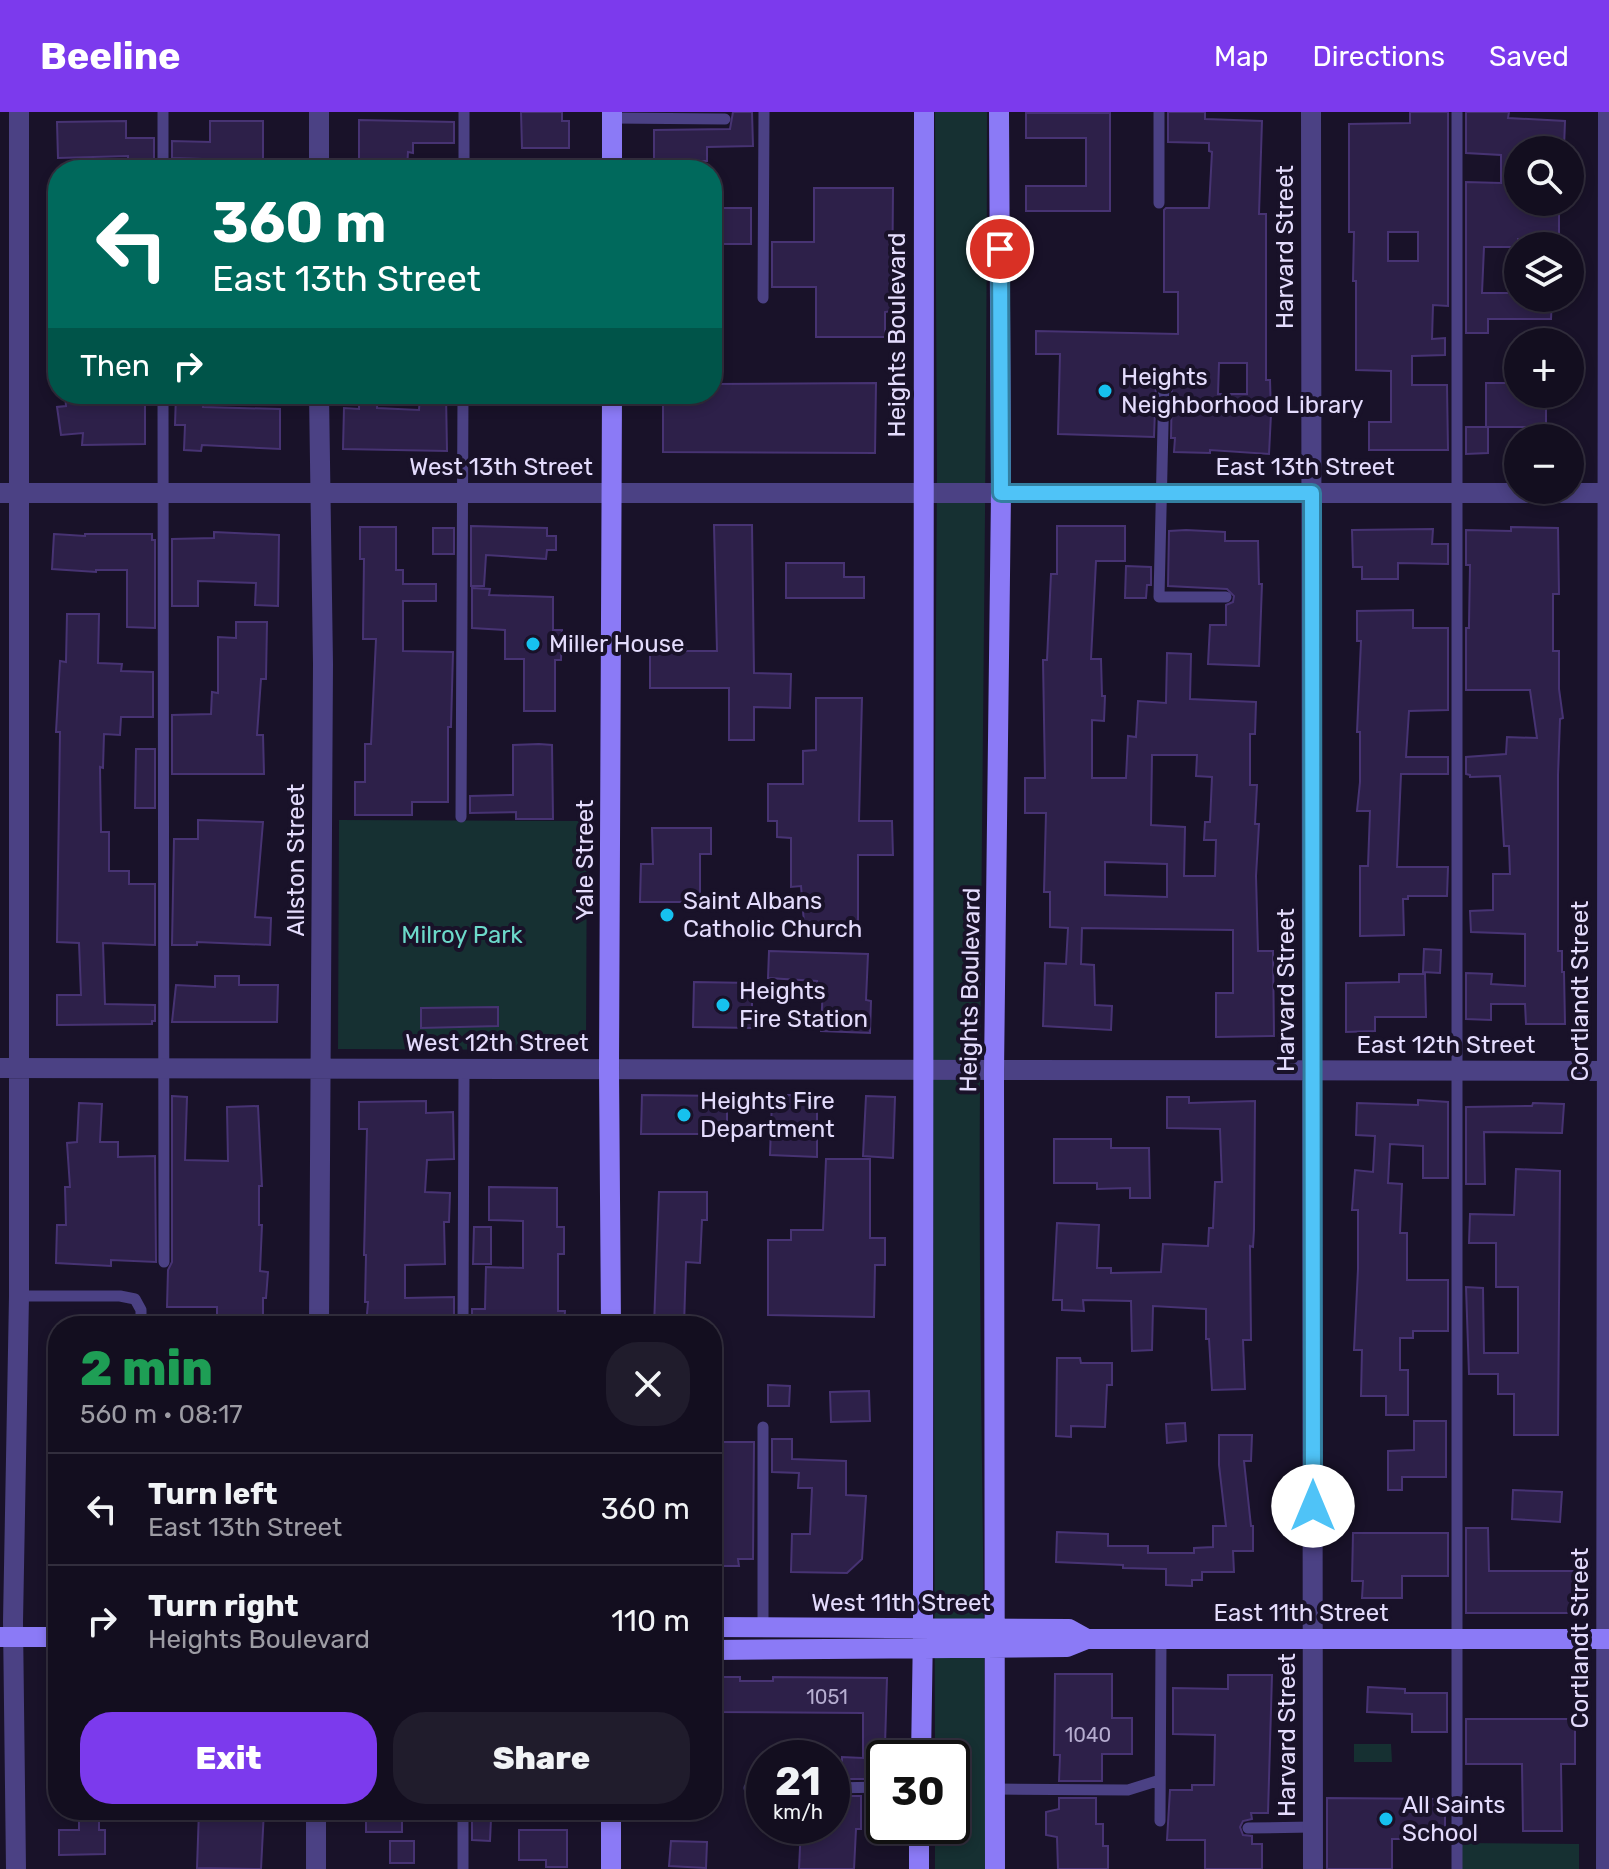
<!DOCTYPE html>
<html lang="en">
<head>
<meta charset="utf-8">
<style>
	body { margin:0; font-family:Rubik,sans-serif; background:#201c2c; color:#f1f3f6; height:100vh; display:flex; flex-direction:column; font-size:30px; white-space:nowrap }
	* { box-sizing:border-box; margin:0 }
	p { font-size:26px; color:#9d9ca4 }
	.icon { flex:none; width:44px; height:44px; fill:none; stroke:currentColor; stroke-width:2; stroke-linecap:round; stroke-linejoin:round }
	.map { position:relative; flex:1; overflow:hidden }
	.sheet { position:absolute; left:48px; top:1204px; width:674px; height:504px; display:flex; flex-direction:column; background:#130e1f; border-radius:32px; box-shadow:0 4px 12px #0003,0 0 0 2px #322e3d }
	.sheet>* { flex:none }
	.guide { position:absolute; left:48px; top:48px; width:674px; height:244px; border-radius:32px; box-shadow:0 4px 12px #0003,0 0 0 2px #322e3d; background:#00695c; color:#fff; overflow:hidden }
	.fabs { position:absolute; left:1504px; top:24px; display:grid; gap:16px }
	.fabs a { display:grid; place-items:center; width:80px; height:80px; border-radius:50%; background:#130e1f; box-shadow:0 4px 12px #0003,0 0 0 2px #322e3d; font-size:40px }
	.speed { position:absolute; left:746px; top:1628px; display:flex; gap:16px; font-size:40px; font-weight:700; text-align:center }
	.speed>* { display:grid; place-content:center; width:104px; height:104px; border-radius:50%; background:#130e1f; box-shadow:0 4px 12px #0003,0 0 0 2px #322e3d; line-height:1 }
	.speed small { font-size:20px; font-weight:400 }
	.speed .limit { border:4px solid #111; border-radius:12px; background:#fff; color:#111 }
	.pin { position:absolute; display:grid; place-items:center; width:68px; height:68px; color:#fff; margin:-34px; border:4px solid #fff; border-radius:50%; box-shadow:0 2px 8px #0007 }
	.me { position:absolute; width:88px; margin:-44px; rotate:0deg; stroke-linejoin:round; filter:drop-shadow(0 0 6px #0008) }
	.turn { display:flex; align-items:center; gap:28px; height:168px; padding:0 32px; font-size:36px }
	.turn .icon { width:104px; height:104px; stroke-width:2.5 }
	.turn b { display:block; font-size:56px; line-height:68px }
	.then { display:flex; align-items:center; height:76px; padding:0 32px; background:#0003; gap:16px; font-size:30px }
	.round { display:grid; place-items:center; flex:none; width:84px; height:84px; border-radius:32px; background:#201c2c }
	.summary { display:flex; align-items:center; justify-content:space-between; height:136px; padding:0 32px }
	h1 { font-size:48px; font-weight:800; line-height:60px; color:#1e9e55 }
	.action { display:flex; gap:16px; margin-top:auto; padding:16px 32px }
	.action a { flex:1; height:92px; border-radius:32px; background:#7c3aed; color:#fff; font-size:32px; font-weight:800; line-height:92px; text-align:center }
	.action a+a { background:#201c2c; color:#f1f3f6 }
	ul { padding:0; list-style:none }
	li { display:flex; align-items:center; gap:24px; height:112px; padding:0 32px; border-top:2px solid #322e3d }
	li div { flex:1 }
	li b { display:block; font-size:30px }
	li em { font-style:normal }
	header { display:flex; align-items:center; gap:48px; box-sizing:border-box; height:112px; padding:0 40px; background:#7c3aed; color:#fff }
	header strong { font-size:38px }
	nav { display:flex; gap:44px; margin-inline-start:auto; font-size:28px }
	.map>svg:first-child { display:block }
	.green { fill:#163032 }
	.building { fill:#2d2049; stroke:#473373; stroke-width:2; fill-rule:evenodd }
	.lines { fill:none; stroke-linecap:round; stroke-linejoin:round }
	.lane { stroke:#4b4184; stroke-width:11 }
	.street { stroke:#4b4184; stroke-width:20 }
	.secondary { stroke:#8b7af6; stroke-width:20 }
	.route-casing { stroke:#337fa1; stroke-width:20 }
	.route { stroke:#4fc3f7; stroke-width:14 }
	.poi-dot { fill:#16c1ef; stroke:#191229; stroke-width:3 }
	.labels { text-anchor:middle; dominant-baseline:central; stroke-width:8; stroke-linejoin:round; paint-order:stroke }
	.number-label { font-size:20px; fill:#b6add0 }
	.street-label { font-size:24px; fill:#e4dcfd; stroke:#191229 }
	.poi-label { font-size:24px; fill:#e4dcfd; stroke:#191229; text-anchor:start }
	.park-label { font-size:24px; fill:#6cd9ca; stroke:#191229 }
</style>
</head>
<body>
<header>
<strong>Beeline</strong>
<nav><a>Map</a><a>Directions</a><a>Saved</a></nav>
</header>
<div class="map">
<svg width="1609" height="1757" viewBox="0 0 1609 1757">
	<rect width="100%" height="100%" fill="#191229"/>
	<path class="green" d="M935,0H987C987,324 982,647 980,971C978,1233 986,1495 985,1757H935V1714H952V1646H935L933,938L937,363Z
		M339,708L587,709L586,938L338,937Z
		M1354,1632H1391L1392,1650H1354Z
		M1459,1731L1579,1732V1757H1459Z"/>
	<path class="building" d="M521,0H562V9H569V36H522Z
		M733,0H752L753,34L707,35V49H654V18L730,17Z
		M1168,0H1205V7L1262,9L1259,102H1266V268H1270L1271,302L1269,342L1210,338V341L1174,340L1175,326H1171L1172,270L1165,263L1159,264L1156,270L1154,325L1058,322L1060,242H1036V219L1178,222V180H1164V98L1166,96H1209L1212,40L1209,39V31L1168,30ZM1219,251H1247V282H1218Z
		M1410,0H1448V194L1433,193L1432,227L1445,226V243L1412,244V273H1447L1448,338H1369V310H1391V259L1356,258V169H1353L1354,120H1349V12L1410,11ZM1388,120H1418V149H1388Z
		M1466,0H1509L1508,6L1565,9L1564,36L1518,35V90H1559V127H1518V135H1484L1482,181H1518V186H1552L1551,207H1488V221H1466V70L1501,71V43L1466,41Z
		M1026,1H1110V99H1026V74H1086V26H1026Z
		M359,8L454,10V31H413V41L408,40L407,58H359Z
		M126,9V26H154V58H128V44L58,46L57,10Z
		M210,9H263V58H202V47L172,46V29L210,30Z
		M814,76H893L892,199L885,200V225H816V175H772V130H814Z
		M722,96H751V132H722Z
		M876,271L875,341L663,340V282H712V272Z
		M1486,271H1518V282H1546V315H1486Z
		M65,282H116V290H145V332L82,333L83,321L61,323L57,295L66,294Z
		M176,282H204L203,295L280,297V337L202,333L201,339L184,338L185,313H175Z
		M359,282H378L377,296L419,298L420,282H446L447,339L343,337L344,296L359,297Z
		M1466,315H1488V341L1466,342Z
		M714,413H752L754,561L791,562L790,596L754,595V628H729V576H650V532L686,533V539H717Z
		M471,414L547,416V424H556V438H547L546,447L486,443L484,474H471Z
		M1057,414H1125V449H1096L1091,547H1101L1102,584H1105L1104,609L1092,608V666H1126L1128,624L1136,625L1138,589L1166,591L1167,541L1191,542L1190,587L1256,590L1255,622H1250V673H1257L1255,712H1259L1256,764L1258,839H1273L1274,924L1216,925V881H1233V818L1082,816L1081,852L1094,853L1095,893L1112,894L1111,918L1043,914L1045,851L1066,852L1068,816L1050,815V780H1044L1046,701H1025V666H1045L1043,548H1047L1051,462H1057ZM1152,643H1197L1196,664L1212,665L1210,710H1205L1204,728H1216L1215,764H1184L1185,715L1151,713ZM1105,750L1167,752V785L1105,783Z
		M360,415H396V458H403V472H436V489H403V539L453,540L451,615H448V690H412V703H355V670H365V632H371L376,527H363L364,447H360Z
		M1511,415L1558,416L1559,482H1553V539H1559V577L1563,606L1560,607L1558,663V839H1562V860H1564L1565,912H1526L1525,892H1491V908L1466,907V861L1492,862L1491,872L1525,874V822L1471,820L1470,799L1493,798V762H1510L1509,734H1504L1500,664L1470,665V663L1466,662V645L1506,642L1507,625L1537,626L1530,578H1466V516H1469V512L1470,453H1466V418L1511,419Z
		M433,416H454V442H433Z
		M1433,417L1432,432H1448V452L1398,451V467H1362V455H1353L1352,418Z
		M1186,418L1225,420V429H1258L1259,472H1262L1259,554L1208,552L1210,513H1226V493L1233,490L1234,484L1227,477L1168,474L1169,419Z
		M214,420L279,423L278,494L255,493L256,471L198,469V494H172V427L214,426Z
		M54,422L85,424V422H152V428H155V516L127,515V458H96V460L52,457Z
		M786,451H844V465H864V486H786Z
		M1126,454L1151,455V473H1147L1146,486H1125Z
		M472,476L490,477L489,483L553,485V518H562L561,548H555V599H524V547H505V518L472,516Z
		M1413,498V516H1448V598L1409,599L1406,645H1448V662H1401L1397,755H1448L1447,784H1408V787H1403L1404,823L1360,824V754H1368L1370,699H1357L1360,670V620H1357L1361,529H1357V499Z
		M67,502H99L98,551L122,552L121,559L153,560V605H121L120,623L104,622L103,656L100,655L101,720H109V759H129V772H155V833L103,831L105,892L155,893V909H152V912L57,913V883H81L79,831L57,830L60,620H56L60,549L66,550Z
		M236,510H267L266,567H261L257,623H263L264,662H172V603L211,602L212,580L218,581V525L236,526Z
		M816,586H862L859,709H892L893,743H858V811H804L801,774L791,775V726L777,725V709H768V672H803V639L816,638Z
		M539,632L552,633L553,707H516V700L470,701V684L513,683V633Z
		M136,637H155V696H135Z
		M198,708L263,710L255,805L271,806L270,833L197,830V833H172L174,727H198Z
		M652,716H711V742H700V790H640L641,752H653Z
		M1424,837L1441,838L1440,861L1423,860Z
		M769,839L868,842L866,888L871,889L870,921L821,919L823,872L817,871V869L768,866Z
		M1399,862H1425L1426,905H1375V919L1346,920V871L1399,870Z
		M215,864H239V873H278L277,910H172L176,873L215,875Z
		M694,870L752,871V916L693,915Z
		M498,895V914L421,916V896Z
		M642,983L727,984V1022H641Z
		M788,983H817V1045L770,1043L772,988H788Z
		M172,984L187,985L185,1048L228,1049L227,995L258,994L262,1074H259V1113H262L260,1159L268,1160L266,1186H263V1214H217V1195H167L168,1158L172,1150Z
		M866,984L895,985L893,1046L863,1044Z
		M1167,985H1189V991L1255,989L1254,1118L1253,1135L1250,1134L1251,1228H1243L1245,1277L1212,1278L1209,1227H1206V1197L1153,1194L1152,1238L1132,1239L1131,1189L1083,1188L1084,1199L1062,1198V1188H1053L1057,1111L1099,1113L1097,1156H1111V1161L1161,1160L1163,1132L1208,1134L1209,1116H1213L1215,1070H1222L1220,1017L1167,1016Z
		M1418,988L1448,990V1066H1423V1034L1390,1032L1388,1071L1402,1072L1400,1121H1407V1168H1448V1219H1413V1226H1400V1258H1408V1303H1386V1284H1361L1362,1238H1354L1358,1157V1098H1352L1355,1058L1373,1060L1375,1024L1356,1023L1357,991L1418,993Z
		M426,989V1001L453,1000L454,1047L427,1048L425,1080L450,1081L449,1110H444L445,1152L405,1153V1186L454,1185V1214H366L368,1190H365L366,1143H364L367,1017H359V990Z
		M79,991L102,992L100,1030H118V1045L155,1044L156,1150L111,1148V1154L56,1151L57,1113H66L65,1075H70L67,1031L77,1030Z
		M1533,991L1564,992L1562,1021L1484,1020L1485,1072H1466V995L1532,994Z
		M1054,1027H1111V1036H1149L1150,1086H1130V1076L1097,1077V1071H1054Z
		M826,1047H870V1126H885V1153H875L874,1205L768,1203V1128H791V1118H823Z
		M1516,1057L1560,1059L1558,1323H1514V1282H1498V1262H1469L1466,1175L1483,1176L1484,1241H1518V1175H1496V1131H1469L1470,1102L1514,1103Z
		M489,1075L557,1076V1115H564V1142H558V1199H565L564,1214H472V1197H485L486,1155L523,1156V1109L489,1108Z
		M659,1080H707V1108H702L700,1151L686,1150L684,1214H654Z
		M474,1115H491V1152H473Z
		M1057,1246H1080L1081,1251H1112V1273H1107L1105,1315L1071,1314V1325L1056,1324Z
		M768,1273L790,1274L789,1294H768Z
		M869,1279L870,1309L831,1310L830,1280Z
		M1414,1309H1446V1365H1402V1378H1388V1339L1414,1338Z
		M1185,1311L1186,1329L1167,1331L1166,1312Z
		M1219,1323H1252L1251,1349H1244L1251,1414H1253V1439H1233L1234,1460H1202V1468H1192V1474L1166,1473V1457L1123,1456V1453L1056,1450L1057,1420L1108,1422V1434H1148V1441H1194V1436L1213,1435V1414H1226L1219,1353Z
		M772,1327H792V1347L846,1349V1383L866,1384L862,1447L847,1461L791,1460L792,1422H810L812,1376H798L799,1361L772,1360Z
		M712,1330H754L753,1447H738L739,1454H712Z
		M1513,1378L1562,1380L1560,1410L1512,1407Z
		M1466,1416H1488L1489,1459H1576V1501H1466Z
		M1353,1421H1448V1464H1402V1486H1362L1363,1469H1352Z
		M1055,1562H1112V1606H1132V1642H1102V1669H1059L1060,1643H1054Z
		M1228,1563H1272L1268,1701H1251L1252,1707L1243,1709L1240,1715L1243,1723L1252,1724V1732H1262V1757H1205V1728H1167L1170,1678H1192V1673H1214L1215,1623L1173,1622V1576L1228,1577Z
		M712,1565H740V1569H773V1565L887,1566L884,1667H842V1645L863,1646V1601L712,1600Z
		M1368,1575L1405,1577V1581H1447V1620H1412V1602L1367,1600Z
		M1466,1607H1575V1652H1561L1562,1719H1523L1522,1652H1466Z
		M841,1684H861V1717H856L854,1757H799L801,1714H832V1688H841Z
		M1059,1686H1096V1712H1103V1734H1108V1757H1058L1057,1725L1046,1723V1700L1059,1697Z
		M1327,1686L1445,1687V1727H1392V1757H1327Z
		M199,1698H264L261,1757L197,1756Z
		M366,1698H402V1720H366Z
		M79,1701H99V1718H105V1742L59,1743V1718H79Z
		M472,1706L491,1707L490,1729L472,1728Z
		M519,1718H567V1755H546V1748H519Z
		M390,1729H414V1751H390Z
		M671,1729L707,1730L706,1756L669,1754Z"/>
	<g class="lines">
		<path class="lane" d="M1159,0V91
			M1457,0V1757
			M612,6L725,7
			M163,58V0
			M464,58V0
			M763,186L764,0
			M1164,271L1159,485H1226
			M163,282L164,1150
			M461,705L463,282
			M19,1184H120L135,1187L141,1198V1214
			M463,1214L464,958
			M763,1315V1516
			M749,1676H764
			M832,1676L884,1675
			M995,1677L1128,1678L1160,1668
			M1160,1709L1161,1529
			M1248,1716L1313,1715
			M463,1757V1698"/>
		<path class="street" d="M319,0V58
			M1311,0L1313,1757
			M0,381H1609
			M0,956L1609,959
			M319,1214L323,552L319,282
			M16,1757L13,1510L19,1184V0
			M316,1757V1698
			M1606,1757L1608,0"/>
		<path class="secondary" d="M612,0V58
			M611,1214L609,957L612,282
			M712,1515L1069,1517L1087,1527
			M0,1525H58
			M712,1538L1067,1535L1087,1527H1609
			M921,1646L923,1518L924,0
			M611,1698V1757
			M919,1757V1714
			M995,1757L994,959L1001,381L999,0"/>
	</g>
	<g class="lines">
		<defs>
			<path id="route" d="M1000,137L1001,381H1312L1313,1394"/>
		</defs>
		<use href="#route" class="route-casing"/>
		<use href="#route" class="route"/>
	</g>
	<g class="poi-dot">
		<circle cx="1105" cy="279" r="8"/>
		<circle cx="533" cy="532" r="8"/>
		<circle cx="667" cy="803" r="8"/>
		<circle cx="723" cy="893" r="8"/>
		<circle cx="684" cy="1003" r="8"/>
		<circle cx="1386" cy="1707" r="8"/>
	</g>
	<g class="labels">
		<g class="number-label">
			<text x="827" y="1585">1051</text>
			<text x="1088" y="1623">1040</text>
		</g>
		<g class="street-label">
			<text transform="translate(1285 135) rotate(-90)">Harvard Street</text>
			<text transform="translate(897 223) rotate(-90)">Heights Boulevard</text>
			<text x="501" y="355">West 13th Street</text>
			<text x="1305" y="355">East 13th Street</text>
			<text transform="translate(296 748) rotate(-90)">Allston Street</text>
			<text transform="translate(585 748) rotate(-90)">Yale Street</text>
			<text transform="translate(970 878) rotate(-89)">Heights Boulevard</text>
			<text transform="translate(1286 878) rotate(-90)">Harvard Street</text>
			<text transform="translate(1580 879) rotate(-90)">Cortlandt Street</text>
			<text x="497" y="931">West 12th Street</text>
			<text x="1446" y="933">East 12th Street</text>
			<text x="901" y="1491">West 11th Street</text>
			<text x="1301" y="1501">East 11th Street</text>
			<text transform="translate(1580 1526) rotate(-90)">Cortlandt Street</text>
			<text transform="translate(1287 1623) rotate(-90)">Harvard Street</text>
		</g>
		<g class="poi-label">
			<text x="1121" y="265">Heights<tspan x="1121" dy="28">Neighborhood Library</tspan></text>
			<text x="549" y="532">Miller House</text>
			<text x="683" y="789">Saint Albans<tspan x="683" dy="28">Catholic Church</tspan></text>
			<text x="739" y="879">Heights<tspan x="739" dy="28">Fire Station</tspan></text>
			<text x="700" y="989">Heights Fire<tspan x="700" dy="28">Department</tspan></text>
			<text x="1402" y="1693">All Saints<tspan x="1402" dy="28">School</tspan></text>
		</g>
		<g class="park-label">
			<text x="462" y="823">Milroy Park</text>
		</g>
	</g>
</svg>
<div class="fabs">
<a><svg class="icon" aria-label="search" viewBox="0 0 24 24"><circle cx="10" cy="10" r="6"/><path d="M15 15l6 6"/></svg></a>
<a><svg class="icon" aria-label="layers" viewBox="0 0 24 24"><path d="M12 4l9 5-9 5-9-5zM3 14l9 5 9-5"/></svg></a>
<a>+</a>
<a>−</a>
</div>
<div class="speed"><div>21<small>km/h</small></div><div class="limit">30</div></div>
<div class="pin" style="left:1000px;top:137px;background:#d93025"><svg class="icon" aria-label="arrive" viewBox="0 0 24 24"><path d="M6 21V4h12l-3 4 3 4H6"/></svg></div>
<svg class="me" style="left:1313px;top:1394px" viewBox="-20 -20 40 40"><circle r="19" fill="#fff"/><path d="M0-13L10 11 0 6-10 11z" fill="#4fc3f7"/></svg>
<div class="guide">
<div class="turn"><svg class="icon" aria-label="left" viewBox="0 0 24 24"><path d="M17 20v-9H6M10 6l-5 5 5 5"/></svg><div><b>360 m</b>East 13th Street</div></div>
<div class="then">Then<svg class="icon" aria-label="right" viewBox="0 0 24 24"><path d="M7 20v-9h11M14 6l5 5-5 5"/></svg></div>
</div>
<section class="sheet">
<div class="summary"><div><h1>2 min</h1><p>560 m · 08:17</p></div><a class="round"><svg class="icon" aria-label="close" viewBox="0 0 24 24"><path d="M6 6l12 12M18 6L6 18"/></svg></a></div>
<ul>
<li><svg class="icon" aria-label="left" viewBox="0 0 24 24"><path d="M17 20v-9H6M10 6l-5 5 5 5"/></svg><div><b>Turn left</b><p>East 13th Street</p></div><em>360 m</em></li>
<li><svg class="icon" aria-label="right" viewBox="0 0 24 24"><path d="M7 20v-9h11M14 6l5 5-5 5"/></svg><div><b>Turn right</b><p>Heights Boulevard</p></div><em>110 m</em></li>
</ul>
<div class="action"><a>Exit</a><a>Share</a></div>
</section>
</div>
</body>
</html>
